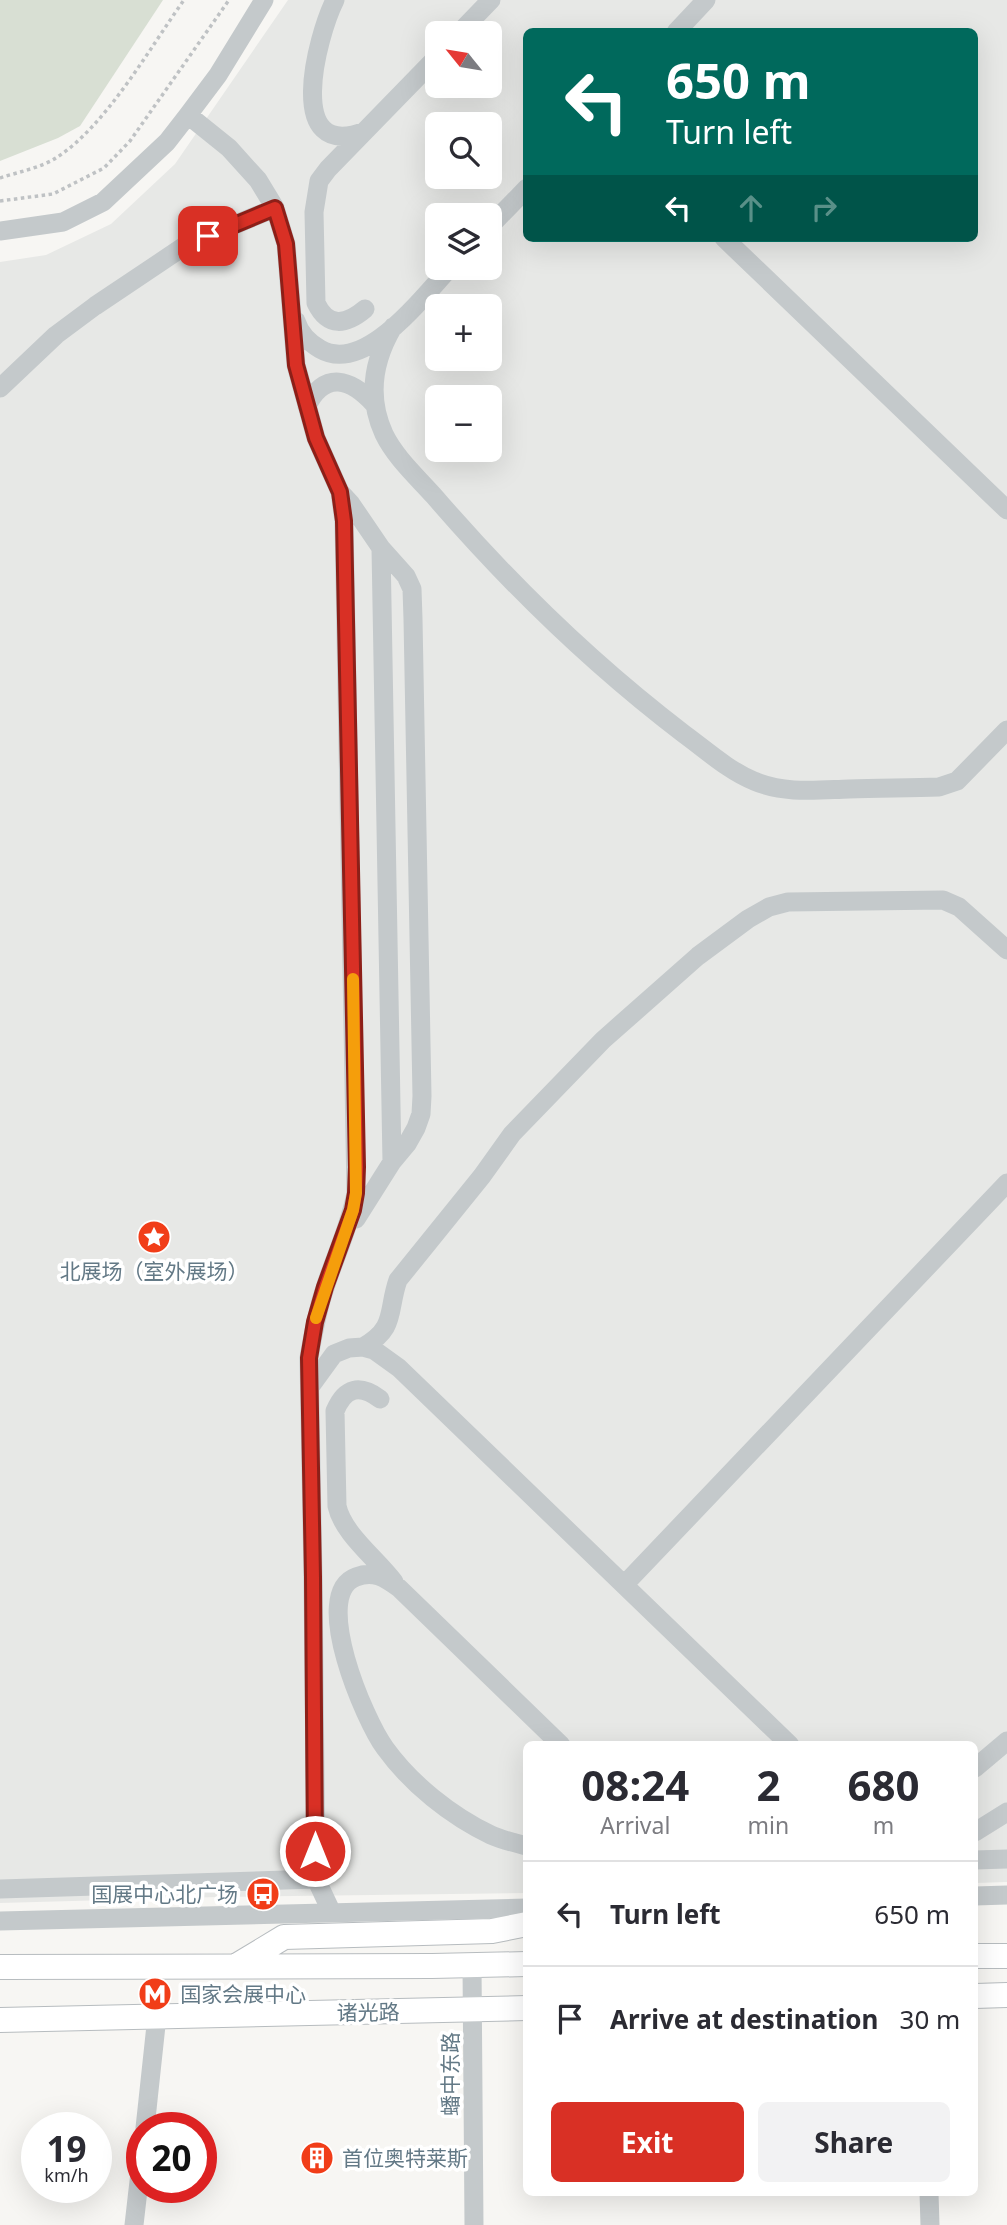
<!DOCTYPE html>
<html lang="en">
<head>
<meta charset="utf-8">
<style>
	body { margin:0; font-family:"Noto Sans","Noto Sans SC",sans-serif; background:#f2f2f3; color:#2b2b33; height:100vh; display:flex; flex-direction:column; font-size:26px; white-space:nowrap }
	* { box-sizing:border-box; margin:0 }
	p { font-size:23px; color:#7c7c81 }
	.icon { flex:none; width:38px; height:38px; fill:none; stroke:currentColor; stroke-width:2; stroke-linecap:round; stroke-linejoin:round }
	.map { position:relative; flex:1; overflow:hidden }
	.details { position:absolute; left:523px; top:1741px; width:455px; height:455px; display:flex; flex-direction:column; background:#fff; border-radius:10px; box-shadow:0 7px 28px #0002 }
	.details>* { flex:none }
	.top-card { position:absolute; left:523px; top:28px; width:455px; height:214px; border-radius:10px; box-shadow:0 7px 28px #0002; background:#00695c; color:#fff; overflow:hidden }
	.needle { width:46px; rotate:300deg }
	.buttons { position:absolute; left:425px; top:21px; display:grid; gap:14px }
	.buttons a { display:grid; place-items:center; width:77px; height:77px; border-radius:10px; background:#fff; box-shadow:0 7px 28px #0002; font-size:35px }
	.speed { position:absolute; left:21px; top:2112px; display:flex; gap:14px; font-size:35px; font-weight:700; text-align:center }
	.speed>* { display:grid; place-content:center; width:91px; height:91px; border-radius:50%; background:#fff; box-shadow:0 7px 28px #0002; line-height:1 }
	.speed small { font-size:18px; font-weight:400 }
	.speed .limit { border:10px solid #d22; background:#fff; color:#111 }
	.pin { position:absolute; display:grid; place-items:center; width:60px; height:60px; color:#fff; margin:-30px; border-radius:14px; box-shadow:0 4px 10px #0006 }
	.me { position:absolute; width:77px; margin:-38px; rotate:0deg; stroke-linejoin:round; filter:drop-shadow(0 0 5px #0008) }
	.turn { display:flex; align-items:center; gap:24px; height:147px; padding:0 28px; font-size:32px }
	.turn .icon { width:91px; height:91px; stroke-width:2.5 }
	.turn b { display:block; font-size:49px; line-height:60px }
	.lanes { display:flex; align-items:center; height:66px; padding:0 28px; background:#0003; justify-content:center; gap:35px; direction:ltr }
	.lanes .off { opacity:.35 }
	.eta { display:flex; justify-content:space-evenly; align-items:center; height:119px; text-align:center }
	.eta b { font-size:42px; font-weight:700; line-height:49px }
	.cta { display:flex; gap:14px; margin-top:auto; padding:14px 28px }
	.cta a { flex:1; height:80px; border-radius:10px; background:#d93025; color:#fff; font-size:28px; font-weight:700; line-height:80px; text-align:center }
	.cta a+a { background:#f2f2f3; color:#2b2b33 }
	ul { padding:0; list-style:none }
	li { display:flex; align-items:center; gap:21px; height:105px; padding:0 28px; border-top:2px solid #e1e1e2 }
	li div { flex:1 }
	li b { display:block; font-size:26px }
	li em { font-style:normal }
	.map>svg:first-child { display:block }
	.built { fill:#e7e8e6; fill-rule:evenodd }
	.green { fill:#d8dfd3 }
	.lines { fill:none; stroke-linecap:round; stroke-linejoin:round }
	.major-casing { stroke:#b7bcbf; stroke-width:26 }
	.path { stroke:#bfc2c4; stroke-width:3.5; stroke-dasharray:3.5 3.5; stroke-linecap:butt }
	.minor { stroke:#c4c9cb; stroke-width:19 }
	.major { stroke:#fff; stroke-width:24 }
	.route-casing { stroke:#8d1f18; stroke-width:18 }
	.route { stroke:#d93025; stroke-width:12 }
	.slow { stroke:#f59e0b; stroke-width:12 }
	.labels { text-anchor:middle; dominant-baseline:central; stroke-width:7; stroke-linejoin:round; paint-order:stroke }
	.poi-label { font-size:21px; fill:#637986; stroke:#fff; text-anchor:start }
	.street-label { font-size:21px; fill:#637986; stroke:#fff }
</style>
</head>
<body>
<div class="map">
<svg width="1007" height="2225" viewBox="0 0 1007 2225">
	<rect width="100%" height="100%" fill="#f7f6f3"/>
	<path class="built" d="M288,0H1007V1882L975,1883V1745H527V1893L218,1897L0,1903V262L46,255L111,224L175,164ZM527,32H975V238H527ZM438,33H490V86H438ZM438,124H490V177H438ZM438,215H490V268H438ZM438,306H490V359H438ZM438,397H490V450H438Z"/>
	<path class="green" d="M0,0H163L80,126L58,138L0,161Z"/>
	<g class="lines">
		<defs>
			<path id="major" d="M975,1956H1007
				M236,1966L284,1937L492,1931L527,1924
				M0,1967L432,1966L527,1964
				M975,1996L1007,1995
				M0,2020L527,2008"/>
		</defs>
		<use href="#major" class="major-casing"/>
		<path class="path" d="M0,178C18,172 40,168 56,158C106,126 149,49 184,0
			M0,201L53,194L104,168L130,141L229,0"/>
		<path class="minor" d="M335,0C317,36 283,163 365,131
			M676,32L706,0
			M459,33L491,0
			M188,115L229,148L258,180L275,208L286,244L296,365L316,438L340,492L344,521L356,1193C350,1226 335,1256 325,1288C317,1311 313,1334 309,1358L313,1577L316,1879L332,1913
			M490,226L527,188
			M0,231L63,222L103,202L167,142L188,115L218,75L264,0
			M724,238L1007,510
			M365,309C346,325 328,328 316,303L314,212L319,181L328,169L438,56
			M296,321C300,334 308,342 320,349C365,375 422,297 450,268
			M393,327C373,361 367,397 384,434C395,457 417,477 434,496C509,583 592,664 684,734C706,750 729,771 754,781C784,794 817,790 849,789C879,788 909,788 939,787L957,781L1007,730
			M0,388L56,335L95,306L186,245L275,208
			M307,406C325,370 351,379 374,404
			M340,492L351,504L381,548L406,576L412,589L413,619L422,1096L421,1114L416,1128L407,1144L392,1162L356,1219
			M381,548L392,1162
			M363,1347C397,1328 387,1311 398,1280L482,1176L512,1134L603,1040L698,956L748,919L769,907L788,902L943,900L959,907L1007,950
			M310,1387L334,1354L349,1348L363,1347L374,1350L399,1368L790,1745
			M380,1399C360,1384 345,1387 335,1411L337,1506C343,1534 377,1559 394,1582
			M624,1585L1007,1183
			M975,1768L1007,1741
			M975,1832L1007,1812
			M527,1846C515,1843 502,1840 491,1835C451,1816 411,1784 385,1748C365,1721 310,1594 356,1577C374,1570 385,1578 399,1588L561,1745
			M975,1860L1007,1859
			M0,1889L316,1879
			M975,1896L1007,1895
			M0,1921L527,1908
			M472,1965L474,2225
			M145,2128L157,2016
			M929,2193L930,2225
			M134,2225L142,2155"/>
		<use href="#major" class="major"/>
	</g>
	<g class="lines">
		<defs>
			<path id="route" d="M208,236L275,208L286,244L296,365L316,438L340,492L344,521L357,1167L356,1193L353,1210L325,1287L315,1322L309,1358L313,1577L315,1851"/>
		</defs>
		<use href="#route" class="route-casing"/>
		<use href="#route" class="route"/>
		<path class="slow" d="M316,1318L353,1210L356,1193L353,979"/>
	</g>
	<defs>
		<symbol id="sight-disc" viewBox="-11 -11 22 22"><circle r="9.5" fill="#f13d18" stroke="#fff"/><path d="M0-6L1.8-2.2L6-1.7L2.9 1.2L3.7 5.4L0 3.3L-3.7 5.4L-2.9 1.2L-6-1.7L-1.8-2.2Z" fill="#fff"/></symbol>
		<symbol id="bus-disc" viewBox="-11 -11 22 22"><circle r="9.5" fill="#f13d18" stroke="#fff"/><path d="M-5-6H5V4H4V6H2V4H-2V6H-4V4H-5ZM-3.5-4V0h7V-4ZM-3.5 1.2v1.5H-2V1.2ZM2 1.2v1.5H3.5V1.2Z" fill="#fff"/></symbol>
		<symbol id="metro-disc" viewBox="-11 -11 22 22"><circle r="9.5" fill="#f13d18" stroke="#fff"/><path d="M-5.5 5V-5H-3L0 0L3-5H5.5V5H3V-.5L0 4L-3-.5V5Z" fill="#fff"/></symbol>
		<symbol id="building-disc" viewBox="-11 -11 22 22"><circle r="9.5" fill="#f13d18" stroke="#fff"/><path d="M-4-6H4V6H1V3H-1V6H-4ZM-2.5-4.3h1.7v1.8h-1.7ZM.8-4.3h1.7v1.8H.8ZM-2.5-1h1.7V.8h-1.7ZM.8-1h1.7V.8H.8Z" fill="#fff"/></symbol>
	</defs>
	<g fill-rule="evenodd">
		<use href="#sight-disc" x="135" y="1218" width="38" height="38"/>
		<use href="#bus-disc" x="244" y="1875" width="38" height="38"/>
		<use href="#metro-disc" x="136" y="1975" width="38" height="38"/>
		<use href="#building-disc" x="298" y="2139" width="38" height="38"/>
	</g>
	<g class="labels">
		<g class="poi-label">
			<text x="154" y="1271" text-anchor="middle">北展场（室外展场）</text>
			<text x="238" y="1894" text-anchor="end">国展中心北广场</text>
			<text x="180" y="1994">国家会展中心</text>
			<text x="342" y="2158">首位奥特莱斯</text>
		</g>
		<g class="street-label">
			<text transform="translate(368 2012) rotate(-1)">诸光路</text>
			<text transform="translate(450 2074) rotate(-90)">蟠中东路</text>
		</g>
	</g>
</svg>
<div class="buttons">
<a><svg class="needle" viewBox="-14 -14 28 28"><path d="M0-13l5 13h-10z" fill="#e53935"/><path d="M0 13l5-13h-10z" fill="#7c7c81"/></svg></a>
<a><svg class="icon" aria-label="search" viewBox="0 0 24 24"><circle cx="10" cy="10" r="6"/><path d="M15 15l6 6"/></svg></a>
<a><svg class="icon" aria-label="layers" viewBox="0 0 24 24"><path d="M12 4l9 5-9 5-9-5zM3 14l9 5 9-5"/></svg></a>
<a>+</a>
<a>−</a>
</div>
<div class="speed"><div>19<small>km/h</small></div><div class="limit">20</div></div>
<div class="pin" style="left:208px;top:236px;background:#d93025"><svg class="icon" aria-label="arrive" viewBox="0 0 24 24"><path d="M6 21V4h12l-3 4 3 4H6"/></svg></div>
<svg class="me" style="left:315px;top:1851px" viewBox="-20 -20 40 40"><circle r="17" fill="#d93025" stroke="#fff" stroke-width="3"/><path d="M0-11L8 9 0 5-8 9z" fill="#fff"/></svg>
<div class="top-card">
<div class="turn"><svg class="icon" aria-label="left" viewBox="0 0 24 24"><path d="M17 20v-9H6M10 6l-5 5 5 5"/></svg><div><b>650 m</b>Turn left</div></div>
<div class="lanes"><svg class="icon" aria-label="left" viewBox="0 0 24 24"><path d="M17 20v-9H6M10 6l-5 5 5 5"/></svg><svg class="icon off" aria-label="ahead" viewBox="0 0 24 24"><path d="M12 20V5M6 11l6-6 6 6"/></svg><svg class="icon off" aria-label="right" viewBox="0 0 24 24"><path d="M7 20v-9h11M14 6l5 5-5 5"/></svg></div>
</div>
<section class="details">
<div class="eta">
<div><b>08:24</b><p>Arrival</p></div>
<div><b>2</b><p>min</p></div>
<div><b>680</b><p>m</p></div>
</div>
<ul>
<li><svg class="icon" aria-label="left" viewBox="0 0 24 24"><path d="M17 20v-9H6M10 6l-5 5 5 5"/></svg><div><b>Turn left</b></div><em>650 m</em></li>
<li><svg class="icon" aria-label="arrive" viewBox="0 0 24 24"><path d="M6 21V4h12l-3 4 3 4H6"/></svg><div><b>Arrive at destination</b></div><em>30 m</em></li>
</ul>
<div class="cta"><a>Exit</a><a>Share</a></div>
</section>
</div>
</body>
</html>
